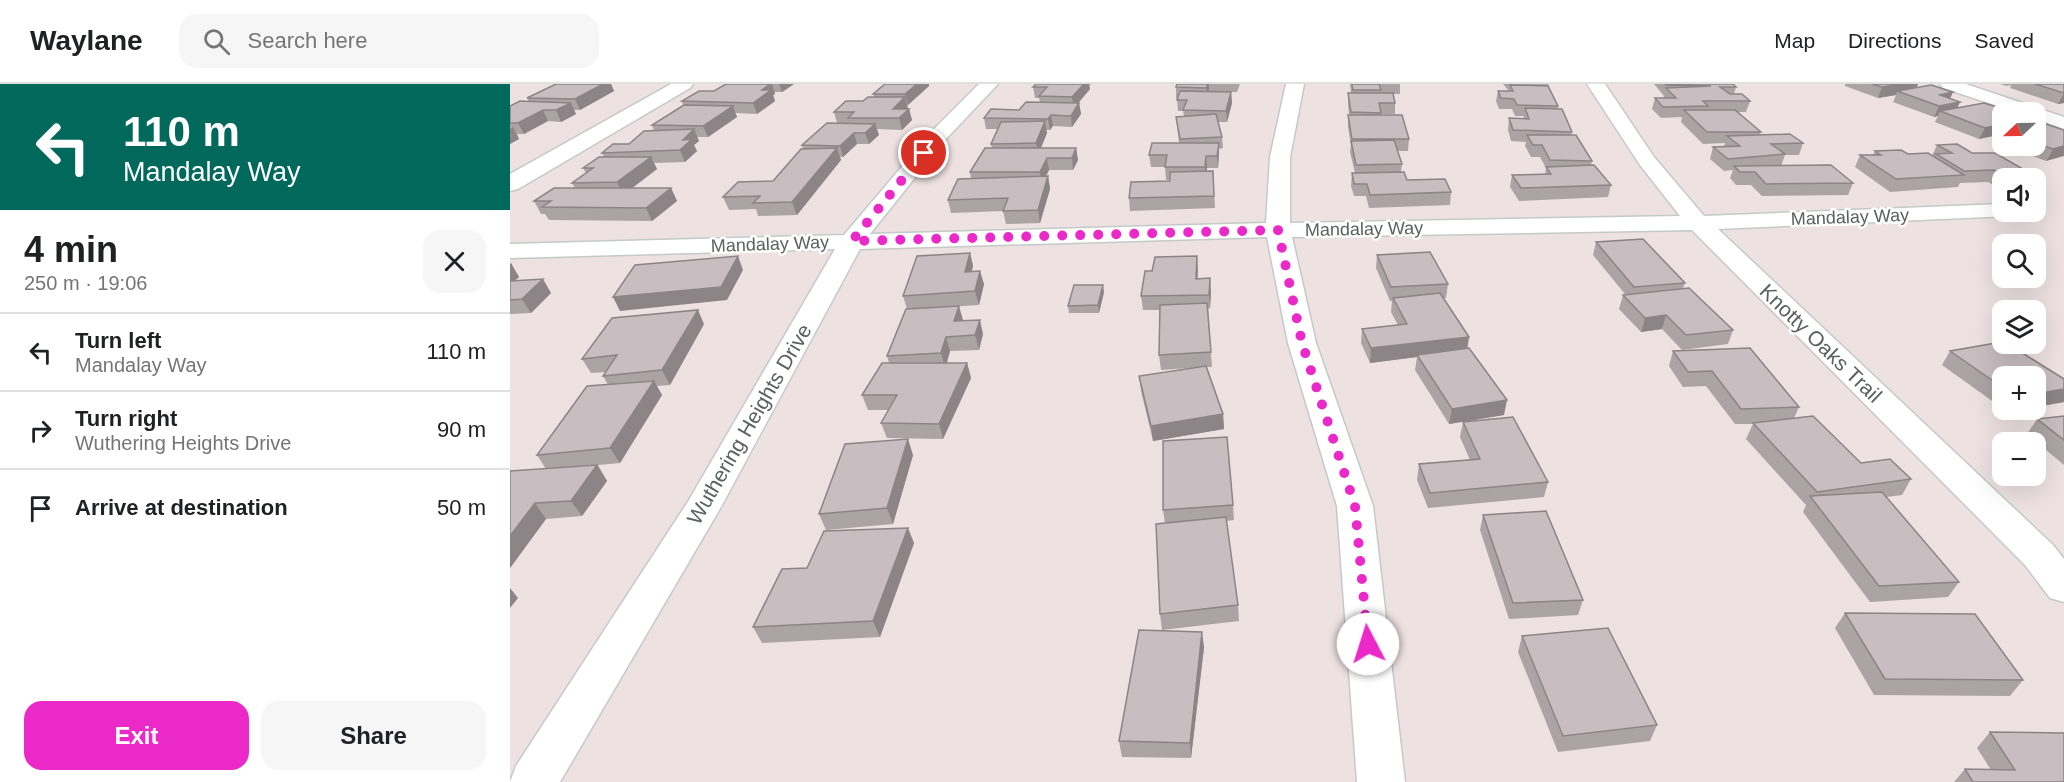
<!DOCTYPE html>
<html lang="en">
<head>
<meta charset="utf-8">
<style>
	body { margin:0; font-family:Arial,sans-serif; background:#f6f6f6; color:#202124; height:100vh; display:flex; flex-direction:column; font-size:22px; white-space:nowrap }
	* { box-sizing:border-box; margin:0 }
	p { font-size:20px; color:#757577 }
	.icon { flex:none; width:33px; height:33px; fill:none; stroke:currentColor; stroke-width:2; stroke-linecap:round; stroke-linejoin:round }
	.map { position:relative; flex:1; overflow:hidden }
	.panel { display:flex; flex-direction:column; background:#fff; width:510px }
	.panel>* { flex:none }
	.guide { background:#00695c; color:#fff; overflow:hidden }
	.needle { width:39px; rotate:248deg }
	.tools { position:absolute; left:1482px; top:18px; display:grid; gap:12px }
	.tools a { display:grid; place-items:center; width:54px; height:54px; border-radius:12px; background:#fff; box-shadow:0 6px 24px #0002; font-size:30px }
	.pin { position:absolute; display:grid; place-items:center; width:51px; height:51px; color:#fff; margin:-26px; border:3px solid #fff; border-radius:50%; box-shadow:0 2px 6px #0007 }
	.me { position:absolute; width:66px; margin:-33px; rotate:355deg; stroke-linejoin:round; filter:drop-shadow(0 0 4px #0008) }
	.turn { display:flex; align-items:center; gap:21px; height:126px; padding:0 24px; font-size:27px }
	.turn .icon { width:78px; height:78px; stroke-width:2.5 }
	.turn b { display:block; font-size:42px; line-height:51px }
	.round { display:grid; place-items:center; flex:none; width:63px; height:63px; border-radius:18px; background:#f6f6f6 }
	.head { display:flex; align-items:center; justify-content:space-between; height:102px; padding:0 24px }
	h1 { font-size:36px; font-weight:700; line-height:45px }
	.cta { display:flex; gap:12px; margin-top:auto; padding:12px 24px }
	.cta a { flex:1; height:69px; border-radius:18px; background:#eb29c8; color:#fff; font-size:24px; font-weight:700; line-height:69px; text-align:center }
	.cta a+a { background:#f6f6f6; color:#202124 }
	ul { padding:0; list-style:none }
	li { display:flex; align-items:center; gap:18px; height:78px; padding:0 24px; border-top:2px solid #e0e0e0 }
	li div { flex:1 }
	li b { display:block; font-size:22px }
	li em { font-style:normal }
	header { display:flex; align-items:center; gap:36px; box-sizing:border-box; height:84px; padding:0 30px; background:#fff; border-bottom:2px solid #e0e0e0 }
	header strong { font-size:28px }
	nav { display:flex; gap:33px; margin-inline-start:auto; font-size:21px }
	.search { width:420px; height:54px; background:#f6f6f6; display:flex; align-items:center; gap:15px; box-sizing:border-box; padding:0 21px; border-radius:18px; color:#757577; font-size:22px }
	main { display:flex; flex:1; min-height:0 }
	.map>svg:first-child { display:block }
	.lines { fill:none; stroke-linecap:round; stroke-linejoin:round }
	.minor-casing { stroke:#c3cac8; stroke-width:3 }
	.minor { fill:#fff; fill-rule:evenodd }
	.wall { fill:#aca3a5 }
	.shaded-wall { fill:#8c8486 }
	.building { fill:#c8bdc0; stroke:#8c8486; stroke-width:1.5 }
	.route { stroke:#eb29c8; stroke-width:10; stroke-dasharray:0 18 }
	.labels { text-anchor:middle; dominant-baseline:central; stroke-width:5; stroke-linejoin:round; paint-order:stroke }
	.far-street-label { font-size:18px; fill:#5a625f; stroke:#fff }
	.street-label { font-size:21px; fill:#5a625f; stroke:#fff }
</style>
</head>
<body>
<header>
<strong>Waylane</strong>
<div class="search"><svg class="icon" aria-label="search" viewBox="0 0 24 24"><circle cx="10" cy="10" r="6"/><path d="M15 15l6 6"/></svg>Search here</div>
<nav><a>Map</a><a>Directions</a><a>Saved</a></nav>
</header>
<main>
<section class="panel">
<div class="guide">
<div class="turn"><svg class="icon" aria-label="left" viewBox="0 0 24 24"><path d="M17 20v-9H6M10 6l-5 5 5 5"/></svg><div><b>110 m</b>Mandalay Way</div></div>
</div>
<div class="head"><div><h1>4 min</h1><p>250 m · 19:06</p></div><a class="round"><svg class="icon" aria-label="close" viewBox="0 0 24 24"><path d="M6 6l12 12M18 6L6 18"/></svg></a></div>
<ul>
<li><svg class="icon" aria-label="left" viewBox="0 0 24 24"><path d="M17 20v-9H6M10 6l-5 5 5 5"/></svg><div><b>Turn left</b><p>Mandalay Way</p></div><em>110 m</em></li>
<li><svg class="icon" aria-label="right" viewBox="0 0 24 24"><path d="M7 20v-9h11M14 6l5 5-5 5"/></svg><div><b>Turn right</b><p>Wuthering Heights Drive</p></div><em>90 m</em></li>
<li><svg class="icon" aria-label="arrive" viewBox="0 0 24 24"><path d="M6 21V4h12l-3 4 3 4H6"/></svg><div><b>Arrive at destination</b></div><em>50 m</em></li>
</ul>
<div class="cta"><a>Exit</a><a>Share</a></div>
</section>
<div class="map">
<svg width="1554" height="698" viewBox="0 0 1554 698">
	<rect width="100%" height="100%" fill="#ede1e2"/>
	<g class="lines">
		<defs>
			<path id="minor" d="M161,0H183L180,4L8,105L0,107V90Z
				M469,0H488L435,56L360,150L756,139L760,73L776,0H794L780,73V139L1170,132L1130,81L1077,0H1095L1144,73L1194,132L1492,120V128H1503L1500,132L1208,145L1543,461L1554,475V518L1540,514L1515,481L1182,146L782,153L806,259L863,422L895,698H847L827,422L778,259L757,153L350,165L211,423L50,698H0L6,682L179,416L325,165L0,174V160L334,151L421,48Z
				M1430,0H1456L1554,33V45L1526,35V28H1506L1433,4Z"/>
		</defs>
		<use href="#minor" class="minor-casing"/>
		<use href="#minor" class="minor"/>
	</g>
	<path class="wall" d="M101,0L104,7L70,26H64L66,30L51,38L38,37L14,50H7L9,55L0,60V22L19,18L17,14Z
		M216,0H284L272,8H264L265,10L263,11L265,17L247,30L225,29L227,33L198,53H187L189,57L184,61L187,67L175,78L144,79L147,85L122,104H161L167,117L142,137L39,136L35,130H31L24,117L65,104L62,99L76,89L73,84L94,73L92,69L119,60L144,47L142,41L173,21L172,17L204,7Z
		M375,0H419V2L398,21H397V25H399L402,36L392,46L367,45L369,51L359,60H347L333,73H330L331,76L287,131L248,132L246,125L219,126L213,113L263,97L293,65L292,61L327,39L324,28L364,13L363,10Z
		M526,0H581L579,2L580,5L568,19H569L571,30L562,43L543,42L540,46H536L537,49L531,64H566L568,76L563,86H539L536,92H538L540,105L530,139L496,140L493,127L441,129L438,116L461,95L460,88L482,64L481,60L488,45H476L474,34L509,26L530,18L529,14H525L523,3Z
		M667,0H730L727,8L699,7L721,8L722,19L717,38H708L712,53L713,64L709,65L708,84H697L696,87H703L705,124L620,127L619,114L660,97V96H656L655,83H641L639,71L669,59L666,33L674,32L673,27H668L667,14H666V3Z
		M840,0H890V10H883L885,19V30H871V31L899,55L898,67H887L892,80L891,88L897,96L941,108L940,121L859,124L856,112H844L841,102L842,89H845L840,68L841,61L838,43V31H839L838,20V9H841Z
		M993,0H1039L1038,2L1048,22L1047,25L1062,48L1061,51L1082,77L1081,81L1101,101L1098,113L1009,117L1000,103L1002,91L1035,90L1036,84L1030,73H1021L1015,62L1016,58L1001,57L998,46L999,34L1013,35L1014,32H1005L1002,25H989L986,17L988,7H999Z
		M1144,0H1223L1226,3L1224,10L1240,17L1236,28H1227L1251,48L1249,51L1293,59L1289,71H1275L1271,82L1343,99L1338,111L1252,112L1241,101H1226L1220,94L1223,86L1214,87L1200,75L1203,63H1214L1215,59L1193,60L1171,38L1172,33L1151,34L1142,25L1145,14H1153L1154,12Z
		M1335,0H1408L1406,4L1443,8L1440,14L1447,24L1492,28V60L1488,59L1492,50L1469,55L1425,38L1428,32L1424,33L1383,18L1386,11L1368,14L1335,2Z
		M1490,0H1554V19L1548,20L1500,4L1501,1L1497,2Z
		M1526,40L1554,46L1536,77L1496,62H1526Z
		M1427,61L1462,69L1520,89L1517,94H1492V102H1485L1478,98L1450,99L1448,103L1380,108L1345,83L1350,71H1363L1365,67L1422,72Z
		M1086,158L1175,199L1173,204L1223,246L1218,260L1172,266L1152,245L1131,248L1109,225L1113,211L1115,210L1083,171Z
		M460,169L463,182L462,187L474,200L469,221L419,224L453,237L473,250L469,266L440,267L437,279H457L461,294L433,355L377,354L371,339L379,326H358L352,311L379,279L377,272L397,225L393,212Z
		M867,171L938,200L936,214H933L959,253L957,264L994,331L939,340L905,286L907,273L860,279L851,259L852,245L888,241L881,228L882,217H880L866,184Z
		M0,179L9,193L4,197L41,209L21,229L0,230Z
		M688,185L687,195L701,208L700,224L698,225L702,283H697L713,330L714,345L643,357L631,307L629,292L680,284L651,286L649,271L650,226H633L631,212Z
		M594,208L589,229H559L558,222Z
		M194,240L160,301L147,302L152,311L110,379L88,381L97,397L72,432L36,435L0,484L36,385L27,371L98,301L93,292L96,288L81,289L72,275Z
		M1492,258V260H1498L1554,295V318L1526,323V292H1492V324L1432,281L1440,267Z
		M1163,267L1289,323L1284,334L1351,379L1401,395L1392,411L1376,413L1449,498L1438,513L1360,518L1293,428L1296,421L1236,355L1243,340H1225L1196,302L1173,303L1159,282Z
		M1554,332V381L1517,350L1527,335Z
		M953,338L1038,398L1034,413L918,424L907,396L909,380L960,376L950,353Z
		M403,371L383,440L316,446L309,430Z
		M723,421L724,436L716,437L728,521L729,537L652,546L650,530L655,439L653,426Z
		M973,431L1073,516L1068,531L999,535L970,446Z
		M404,459L370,553L252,559L243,543L297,484Z
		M1335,529L1513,596L1500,612L1364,611L1325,544Z
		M1012,552L1147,641L1140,657L1048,668L1008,568Z
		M694,563L681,674L612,673L609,657Z
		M1480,648L1554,698H1444L1455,685L1481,686L1467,664Z"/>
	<path class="shaded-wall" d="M93,0H101L104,7L70,26L65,15Z
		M260,0H262L265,10L263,11L265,17L247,30L243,19L252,6Z
		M269,0H284L272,8Z
		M407,0H419V2L398,21L395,10Z
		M574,0H579L580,5L564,24L562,13Z
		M698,0H699V7L697,15L696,4Z
		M1391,0H1408L1405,7H1387L1386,11L1368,14L1372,3Z
		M721,8L722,19L717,38L716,27Z
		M1443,8L1438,19L1425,22L1430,11Z
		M1554,9V19L1548,20Z
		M395,13L398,24L387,34L383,25Z
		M1450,18L1445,29L1430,27L1428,32L1424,33L1429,22Z
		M61,19L66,30L51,38L46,26Z
		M569,19L571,30L562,43L561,32Z
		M223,22L227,33L198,53L193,42Z
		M399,25L402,36L392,46L389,34Z
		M33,26L38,37L14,50L8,39Z
		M541,31L543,42L540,46L538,35Z
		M535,37L537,49L528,71L526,59Z
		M365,40L369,51L359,60L355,49Z
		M1492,40V50L1469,55L1475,44Z
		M3,43L9,55L0,60V45Z
		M184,45L189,57L184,61L187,67L175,78L170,66L173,56Z
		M344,49L347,60L333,73L330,62Z
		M709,59V71L708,84L707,72Z
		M1554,62V72L1536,77L1543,65Z
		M327,64L331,76L287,131L282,118Z
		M566,64L568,76L563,86L562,74Z
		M696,72L697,84L695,95V83Z
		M141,73L147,85L113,111L107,98Z
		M537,74L539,86L532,100L530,88Z
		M538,92L540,105L530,139L528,126Z
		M161,104L167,117L142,137L136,124Z
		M460,169L463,182L458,201L455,188Z
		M228,172L233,186L217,216L110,227L103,213Z
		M687,172L688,185L687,209L686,195Z
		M1,179L9,193L0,201V180Z
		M470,187L474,200L469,221L465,207Z
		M700,194L701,208L700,224L699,211Z
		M33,195L41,209L21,229L12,215Z
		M593,201L594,208L589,229L588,221Z
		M449,222L453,236L444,237Z
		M188,226L194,240L160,301L152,286Z
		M1156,231L1152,245L1131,248L1135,234Z
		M470,236L473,250L469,266L465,251Z
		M436,253L440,267L435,284L431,269Z
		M959,253L957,267L907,271V273L860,279L861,264Z
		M457,279L461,294L433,355L429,340Z
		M144,297L152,311L110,379L100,364Z
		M1554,305V318L1526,323V310Z
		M997,316L994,331L939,340L942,325Z
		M1499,326H1511L1498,328Z
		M713,330L714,345L643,357L641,342Z
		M398,355L403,371L383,440L377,424Z
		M87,381L97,397L72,432L61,417Z
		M25,419L36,435L0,484V452Z
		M398,444L404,459L370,553L363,537Z
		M0,504L8,514L0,524Z
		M692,548L694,563L681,674L680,659Z"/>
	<path class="building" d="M46,0H93L65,15L17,14Z
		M216,0H260L252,6H261L243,19L172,17L189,7H204Z
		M375,0H407L395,10H363Z
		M526,0H574L562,13L529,12L537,3H523Z
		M667,0H698L696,4L666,3Z
		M842,0H869L871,6H843Z
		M1155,0H1223L1226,3H1210L1220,10H1232L1240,17H1193L1198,22L1153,23L1145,14H1166L1156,4L1201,2L1156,1Z
		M1362,0H1391L1372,3Z
		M1525,0H1554V9Z
		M1000,1L1038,2L1048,22L1007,21L1004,15L991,14L988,7H1003Z
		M1421,1L1443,8L1430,11L1450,18L1429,22L1387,7Z
		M670,7L721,8L716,27L673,26L677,16H667Z
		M838,9H883L885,19H869L871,29L841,28Z
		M358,13H395L383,25H399L389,34H338L344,28H324L336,17H353Z
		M10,17L61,19L46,26H33L8,39H0V22Z
		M516,18L569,19L561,32L541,31L538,35L474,34L481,25L509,26Z
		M1474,19L1503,28H1492V40L1475,44L1430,27Z
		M174,21L223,22L193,42L142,41Z
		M1015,24L1052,25L1062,48L1003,46L999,34L1019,35Z
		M1174,26H1225L1251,48H1197Z
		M706,30L712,53L670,55L666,33Z
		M838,31H892L899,55H842Z
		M535,37L526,59L481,60L491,38Z
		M317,39L365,40L355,49H344L330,62L292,61Z
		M1533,39L1554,46V62L1543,65L1526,59V40Z
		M184,45L173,56L182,55L170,66L92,69L103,60H119L134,47Z
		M1280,50L1293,59L1261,60L1275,70L1218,75L1203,63L1230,62L1217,52Z
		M1017,51H1066L1082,77L1040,76L1032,61H1023Z
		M884,56L892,80L846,81L841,57Z
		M642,59H709L707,72H696L695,83H655L657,71H639Z
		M1447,60L1462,69H1485L1520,89L1491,90L1484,86L1454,87L1426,70L1442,69L1427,61Z
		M327,64L282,118L243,119L250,112L213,113L228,98L263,97L291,65Z
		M475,64H566L562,74H537L530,88H460Z
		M1391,66L1398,70L1418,69L1454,91L1386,95L1350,71H1371L1365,67Z
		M89,73H141L107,98L62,99L83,84H73Z
		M1084,81L1101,101L1011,104L1002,91L1041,90L1036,83Z
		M1321,81L1343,99L1256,100L1245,88H1230L1224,82Z
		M703,87L704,112L619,114L621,98L660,97V88Z
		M894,88L897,96L935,95L941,108L860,111L857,100H844L842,89Z
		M538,92L528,126L493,127L498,114L438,116L448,95Z
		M44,104H161L136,124L32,123L41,117H24Z
		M1133,155L1175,199L1124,203L1086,158Z
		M920,168L938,200L881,203L867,171Z
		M460,169L455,188L470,187L465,207L393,212L407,172Z
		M228,172L211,203L103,213L125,181Z
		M687,172L686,195L700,194L699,211L631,212L635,187H642L645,173Z
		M33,195L12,215L0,216V197Z
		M564,201H593L588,221L558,222Z
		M1179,204L1223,246L1176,251L1156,231L1135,234L1113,211Z
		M930,209L959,253L861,264L852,245L897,240L883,214Z
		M697,219L701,268L649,271L650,221Z
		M449,222L444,237L470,236L465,251L436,253L431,269L377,272L396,225Z
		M188,226L152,286L93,292L107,271L72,275L102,234Z
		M1492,258V260H1498L1554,295V305L1526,310V292H1492V303L1440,267Z
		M959,264L997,316L942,325L907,271Z
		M1240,264L1289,323L1231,325L1202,287L1178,288L1163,267Z
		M372,279H457L429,340L371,339L387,311H352Z
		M696,282L713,330L641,342L629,292Z
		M144,297L100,364L27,371L77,302Z
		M1303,332L1351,379L1380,375L1401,395L1307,408L1243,339Z
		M1554,332V356L1527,335Z
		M1003,333L1038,398L920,409L909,380L970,375L953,338Z
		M717,353L723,421L653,426V357Z
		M398,355L377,424L309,430L335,360Z
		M87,381L61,417L25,419L0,452V387Z
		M1372,408L1449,498L1369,502L1300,412Z
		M1036,427L1073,516L1003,519L973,431Z
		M716,433L728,521L650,530L646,440Z
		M398,444L363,537L243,543L272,485L297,484L314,447Z
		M1335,529L1465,530L1513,596L1375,595Z
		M1098,544L1147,641L1053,652L1012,552Z
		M629,546L692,548L680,659L609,657Z
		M1480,648L1554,649V698H1463L1455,685L1505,686Z"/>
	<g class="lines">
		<path class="route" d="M414,69L342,157L768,146L792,259L845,422L858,560"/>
	</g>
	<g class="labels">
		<g class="far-street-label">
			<text transform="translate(1340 133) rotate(-2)">Mandalay Way</text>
			<text transform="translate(854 145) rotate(-1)">Mandalay Way</text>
			<text transform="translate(260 160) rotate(-2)">Mandalay Way</text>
		</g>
		<g class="street-label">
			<text transform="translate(1311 259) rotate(44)">Knotty Oaks Trail</text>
			<text transform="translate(239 340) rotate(-60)">Wuthering Heights Drive</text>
		</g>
	</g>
</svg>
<div class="tools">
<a><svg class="needle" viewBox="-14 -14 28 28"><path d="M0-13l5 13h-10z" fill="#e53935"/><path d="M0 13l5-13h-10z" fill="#757577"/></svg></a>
<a><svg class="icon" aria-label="sound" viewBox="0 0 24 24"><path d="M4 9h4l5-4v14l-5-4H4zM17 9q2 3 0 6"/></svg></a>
<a><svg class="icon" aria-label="search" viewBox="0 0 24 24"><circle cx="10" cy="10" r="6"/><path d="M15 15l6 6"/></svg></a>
<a><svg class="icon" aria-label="layers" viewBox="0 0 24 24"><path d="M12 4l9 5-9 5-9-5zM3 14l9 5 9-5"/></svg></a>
<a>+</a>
<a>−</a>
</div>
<div class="pin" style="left:414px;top:69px;background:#d93025"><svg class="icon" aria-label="arrive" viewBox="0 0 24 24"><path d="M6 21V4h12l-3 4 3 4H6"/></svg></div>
<svg class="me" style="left:858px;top:560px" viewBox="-20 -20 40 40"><circle r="19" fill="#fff"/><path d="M0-13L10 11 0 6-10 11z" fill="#eb29c8"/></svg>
</div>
</main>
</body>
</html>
